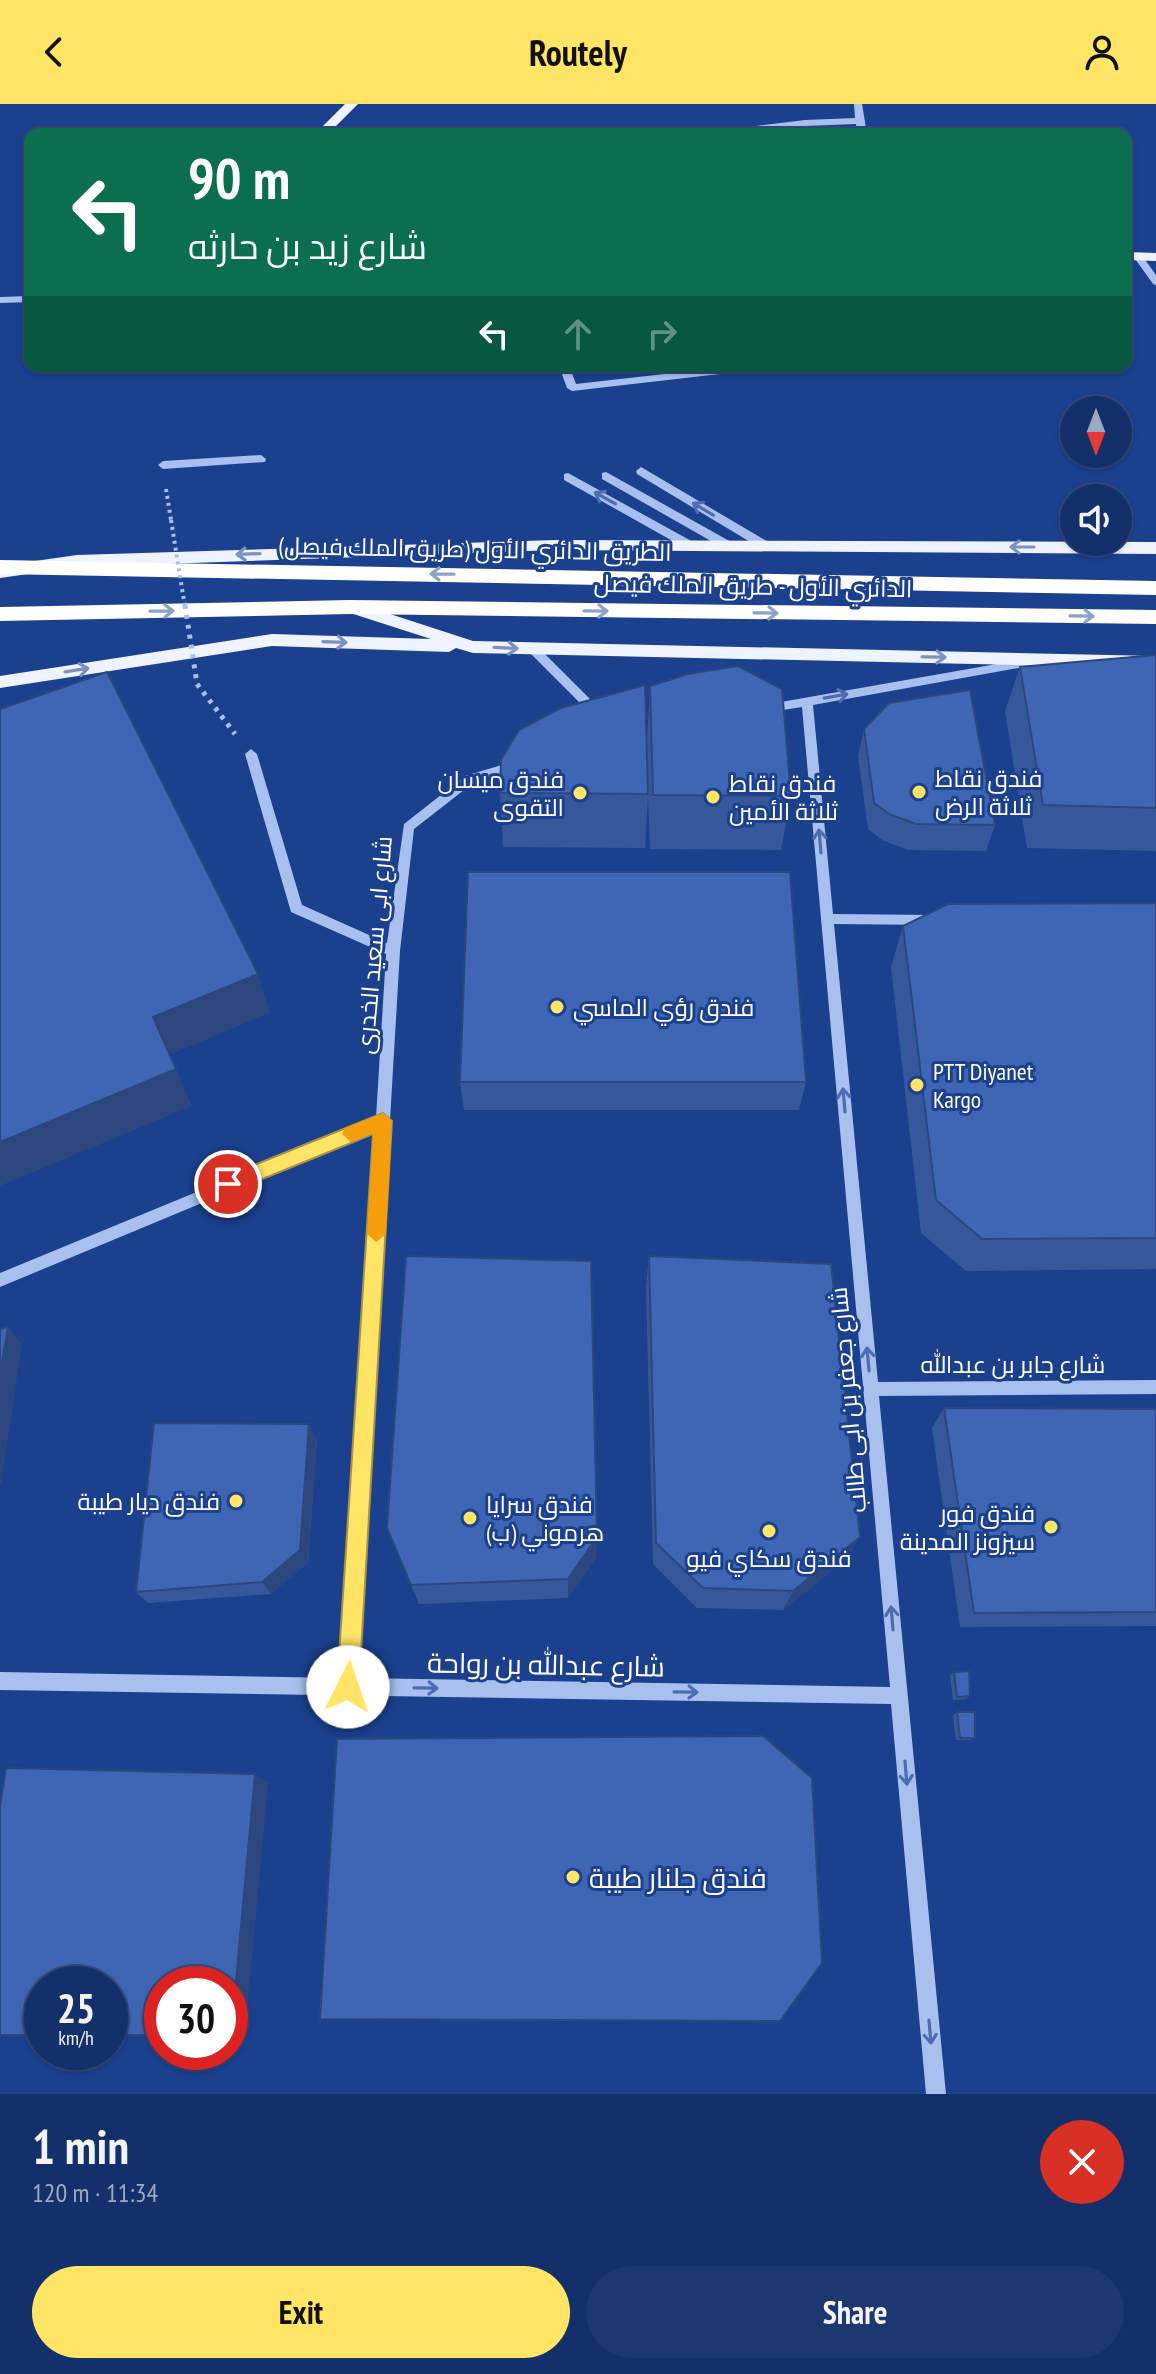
<!DOCTYPE html>
<html lang="en">
<head>
<meta charset="utf-8">
<style>
	body { margin:0; font-family:"PT Sans Narrow",Cairo,sans-serif; background:#1d3870; color:#f1f3f6; height:100vh; display:flex; flex-direction:column; font-size:30px; white-space:nowrap }
	* { box-sizing:border-box; margin:0 }
	p { font-size:26px; color:#9da9c1 }
	.icon { flex:none; width:44px; height:44px; fill:none; stroke:currentColor; stroke-width:2; stroke-linecap:round; stroke-linejoin:round }
	.map { position:relative; height:1990px; overflow:hidden }
	.side { display:flex; flex-direction:column; background:#14306a; flex:1 }
	.side>* { flex:none }
	.banner { position:absolute; left:24px; top:24px; width:1108px; height:244px; border-radius:16px; box-shadow:0 2px 6px #0004,0 0 0 2px #334b7e; background:#0b6e4f; color:#fff; overflow:hidden }
	.needle { width:52px; rotate:180deg }
	.tools { position:absolute; left:1060px; top:292px; display:grid; gap:16px }
	.tools a { display:grid; place-items:center; width:72px; height:72px; border-radius:50%; background:#14306a; box-shadow:0 2px 6px #0004,0 0 0 2px #334b7e; font-size:40px }
	.speed { position:absolute; left:24px; top:1862px; display:flex; gap:16px; font-size:40px; font-weight:700; text-align:center }
	.speed>* { display:grid; place-content:center; width:104px; height:104px; border-radius:50%; background:#14306a; box-shadow:0 2px 6px #0004,0 0 0 2px #334b7e; line-height:1 }
	.speed small { font-size:20px; font-weight:400 }
	.speed .limit { border:12px solid #d22; background:#fff; color:#111 }
	.pin { position:absolute; display:grid; place-items:center; width:68px; height:68px; color:#fff; margin:-34px; border:4px solid #fff; border-radius:50%; box-shadow:0 2px 8px #0007 }
	.me { position:absolute; width:88px; margin:-44px; rotate:4deg; stroke-linejoin:round; filter:drop-shadow(0 0 6px #0008) }
	.turn { display:flex; align-items:center; gap:28px; height:168px; padding:0 32px; font-size:36px }
	.turn .icon { width:104px; height:104px; stroke-width:2.5 }
	.turn b { display:block; font-size:56px; line-height:68px }
	.lanes { display:flex; align-items:center; height:76px; padding:0 32px; background:#0003; justify-content:center; gap:40px; direction:ltr }
	.lanes .off { opacity:.35 }
	.round { display:grid; place-items:center; flex:none; width:84px; height:84px; border-radius:42px; background:#1d3870 }
	.head { display:flex; align-items:center; justify-content:space-between; height:136px; padding:0 32px }
	h1 { font-size:48px; font-weight:600; line-height:60px }
	.action { display:flex; gap:16px; margin-top:auto; padding:16px 32px }
	.action a { flex:1; height:92px; border-radius:48px; background:#ffe465; color:#111; font-size:32px; font-weight:600; line-height:92px; text-align:center }
	.action a+a { background:#1d3870; color:#f1f3f6 }
	header { display:flex; justify-content:space-between; align-items:center; height:104px; padding:0 32px; background:#ffe465; color:#111; font-size:36px; font-weight:600 }
	.map>svg:first-child { display:block }
	.lines { fill:none; stroke-linecap:round; stroke-linejoin:round }
	.path-far1 { stroke:#a8c0ee; stroke-width:4; stroke-dasharray:3 4; stroke-linecap:butt }
	.path { stroke:#a8c0ee; stroke-width:5; stroke-dasharray:4 6; stroke-linecap:butt }
	.minor { fill:#a8c0ee; fill-rule:evenodd }
	.major { fill:#eff3ff; fill-rule:evenodd }
	.highway { fill:#fff; fill-rule:evenodd }
	.path-bridge-far1 { stroke:#a8c0ee; stroke-width:4; stroke-dasharray:3 4; stroke-linecap:butt }
	.path-bridge { stroke:#a8c0ee; stroke-width:5; stroke-dasharray:4 6; stroke-linecap:butt }
	.wall { fill:#36589b }
	.shaded-wall { fill:#2c477e }
	.building { fill:#3f66b4; stroke:#2c477e; stroke-width:2 }
	.oneway { stroke:#4c6db0 }
	.oneway2 { stroke:#7a91c1 }
	.oneway3 { stroke:#8da0c6 }
	.route { fill:#ffe465; stroke:#a69442; stroke-width:2 }
	.slow { fill:#f59e0b }
	.poi-dot { fill:#ffe465; stroke:#1b408e; stroke-width:3 }
	.labels { text-anchor:middle; dominant-baseline:central; stroke-width:6; stroke-linejoin:round; paint-order:stroke }
	.street-label { font-size:24px; fill:#fff; stroke:#1b408e }
	.poi-label { font-size:24px; fill:#fff; stroke:#1b408e; text-anchor:start }
	.near-street-label { font-size:28px; fill:#fff; stroke:#1b408e }
	.near-poi-label { font-size:28px; fill:#fff; stroke:#1b408e; text-anchor:start }
</style>
</head>
<body>
<header><svg class="icon" aria-label="back" viewBox="0 0 24 24"><path d="M15 5l-7 7 7 7"/></svg>Routely<svg class="icon" aria-label="person" viewBox="0 0 24 24"><circle cx="12" cy="8" r="4"/><path d="M4 21q1-7 8-7t8 7"/></svg></header>
<div class="map">
<svg width="1156" height="1990" viewBox="0 0 1156 1990">
	<rect width="100%" height="100%" fill="#1b408e"/>
	<g class="lines">
		<path class="path-far1" d="M166,385L171,416"/>
		<path class="path" d="M197,580L235,630"/>
		<path class="minor" d="M854,0H862L867,30H857L856,20L805,22L736,30H709L714,27L805,16L855,14Z
			M1138,149L1141,150L1156,171V181L1153,180L1133,152Z
			M30,192V198L0,199V193Z
			M559,262H569L576,280L735,262H768L763,265L572,287L567,284Z
			M261,351L266,355L265,358L163,365L158,361L163,357Z
			M641,363L770,439V445H762L637,370L636,367Z
			M606,368L733,439L735,442L733,445H725L602,375V369Z
			M568,369L695,439L697,442L695,445H687L564,376V370Z
			M534,542L538,543L603,608L605,611L603,614H595L530,549L528,546Z
			M1031,554L1035,555V561L813,601L833,810L935,811L942,816L935,821L834,820L878,1278L1156,1276V1290L879,1292L946,1990H926L891,1600L0,1586V1568L340,1574L375,1027L0,1183V1169L376,1014L386,850L291,808L245,650L251,645L257,650L302,801L387,839L404,720L465,672L518,656L524,661L522,664L473,679L414,725L400,847L357,1574L890,1583L802,603L764,609L758,605L764,601Z"/>
		<path class="major" d="M345,0H358L328,30H315Z
			M1126,148L1156,149V157L1126,156Z
			M556,436L1156,438V450L556,446L77,463L0,474V462L77,451Z
			M350,497L473,537L1156,552V564L473,549L456,544L449,548L272,542L0,584V572L272,530L431,535L344,507V499Z"/>
		<path class="highway" d="M0,456L1156,477V491L0,470Z
			M350,496L1156,506V520L350,510L0,517V503Z"/>
		<path class="path-bridge-far1" d="M171,416L185,503"/>
		<path class="path-bridge" d="M185,501L197,580"/>
	</g>
	<path class="wall" d="M1156,551V747L1027,744L1005,607L1020,563Z
		M650,582L791,692L781,746L650,745L648,692L645,744L503,743L500,689L647,636Z
		M864,625L995,721L986,747L908,746L882,736L868,725L858,652Z
		M1156,799V1165L966,1167L921,1129L891,863L903,822Z
		M460,978H806L799,1006H464Z
		M649,1152L848,1454L783,1506L697,1504L653,1460L646,1183Z
		M944,1304L1156,1305V1522L960,1523L932,1324Z
		M317,1336L308,1459L271,1490L148,1499L136,1488Z
		M387,1424L596,1454L568,1494L419,1500Z
		M954,1568L970,1592L966,1595L953,1596L950,1571Z
		M957,1608L975,1634L971,1636H956L953,1611Z"/>
	<path class="shaded-wall" d="M258,870L270,909L169,951L153,913Z
		M176,965L192,1002L0,1082V1038Z
		M8,1223L22,1240L1,1380L0,1379V1270Z
		M309,1320L317,1336L308,1459L271,1490L262,1478Z
		M597,1433L596,1454L568,1494V1475Z
		M860,1433L848,1454L783,1506L793,1487Z
		M255,1670L268,1679L245,1930L231,1931Z"/>
	<path class="building" d="M1156,551V704L1043,701L1020,563Z
		M738,562L782,585L791,692L653,691L650,582L688,570Z
		M107,568L258,870L153,913L176,965L0,1038V605Z
		M645,581L648,690L500,689L501,656L519,626L561,604Z
		M970,586L995,721L916,720L889,710L874,699L864,625L889,599Z
		M468,768H790L806,978H460Z
		M1156,799V1134L982,1135L936,1096L903,822L948,800Z
		M406,1152L591,1157L597,1433L568,1475L411,1481L387,1424Z
		M649,1152L831,1160L860,1433L793,1487L703,1484L656,1439Z
		M8,1223L0,1270V1225Z
		M944,1304L1156,1305V1508L974,1509Z
		M154,1319L309,1320L300,1446L262,1478L136,1488Z
		M969,1567L970,1592L957,1593L954,1568Z
		M957,1608H975V1634H960Z
		M763,1632L812,1674L822,1859L780,1917L320,1915L337,1635Z
		M6,1664L255,1670L231,1931L230,1880H162V1931H110V1880H42V1931H0V1702Z"/>
	<defs><path id="oneway-shaft" d="M-6 0H5M1.5-3L5.5 0L1.5 3" fill="none" stroke-width="1.6" stroke-linecap="round" stroke-linejoin="round" transform="scale(2)"/></defs>
	<g class="oneway">
		<use href="#oneway-shaft" transform="translate(605 394) rotate(-151)"/>
		<use href="#oneway-shaft" transform="translate(703 405) rotate(-149)"/>
		<use href="#oneway-shaft" transform="translate(836 592) rotate(-10)"/>
		<use href="#oneway-shaft" transform="translate(820 737) rotate(-95)"/>
		<use href="#oneway-shaft" transform="translate(844 996) rotate(-95)"/>
		<use href="#oneway-shaft" transform="translate(868 1255) rotate(-95)"/>
		<use href="#oneway-shaft" transform="translate(892 1514) rotate(-95)"/>
		<use href="#oneway-shaft" transform="translate(426 1584) rotate(1)"/>
		<use href="#oneway-shaft" transform="translate(686 1588) rotate(1)"/>
		<use href="#oneway-shaft" transform="translate(906 1669) rotate(85)"/>
		<use href="#oneway-shaft" transform="translate(930 1928) rotate(85)"/>
	</g>
	<g class="oneway2">
		<use href="#oneway-shaft" transform="translate(1022 443) rotate(-180)"/>
		<use href="#oneway-shaft" transform="translate(248 450) rotate(178)"/>
		<use href="#oneway-shaft" transform="translate(335 538) rotate(2)"/>
		<use href="#oneway-shaft" transform="translate(506 544) rotate(3)"/>
		<use href="#oneway-shaft" transform="translate(934 553) rotate(1)"/>
		<use href="#oneway-shaft" transform="translate(77 566) rotate(-9)"/>
	</g>
	<g class="oneway3">
		<use href="#oneway-shaft" transform="translate(442 470) rotate(-179)"/>
		<use href="#oneway-shaft" transform="translate(162 507) rotate(-1)"/>
		<use href="#oneway-shaft" transform="translate(596 507) rotate(1)"/>
		<use href="#oneway-shaft" transform="translate(766 509) rotate(1)"/>
		<use href="#oneway-shaft" transform="translate(1082 512) rotate(1)"/>
	</g>
	<path class="route" d="M383,1009L392,1017L359,1583L356,1590L348,1594L340,1590L337,1583L373,1030L228,1089L219,1080L222,1074Z"/>
	<path class="slow" d="M383,1009L392,1017L386,1130L376,1138L367,1130L373,1029L351,1038L342,1030L345,1024Z"/>
	<g class="poi-dot">
		<circle cx="919" cy="688" r="8"/>
		<circle cx="580" cy="689" r="8"/>
		<circle cx="713" cy="693" r="8"/>
		<circle cx="557" cy="903" r="8"/>
		<circle cx="917" cy="981" r="8"/>
		<circle cx="236" cy="1397" r="8"/>
		<circle cx="470" cy="1414" r="8"/>
		<circle cx="1051" cy="1423" r="8"/>
		<circle cx="769" cy="1427" r="8"/>
		<circle cx="573" cy="1773" r="8"/>
	</g>
	<g class="labels">
		<g class="street-label">
			<text transform="translate(475 445) rotate(1)">الطريق الدائري الأول (طريق الملك فيصل)</text>
			<text transform="translate(753 482) rotate(1)">الدائري الأول - طريق الملك فيصل</text>
			<text transform="translate(374 841) rotate(-85)">شارع ابى سعيد الخدرى</text>
			<text x="1013" y="1260">شارع جابر بن عبدالله</text>
			<text transform="translate(848 1296) rotate(-95)">شارع جعفر بن ابى طالب</text>
		</g>
		<g class="poi-label">
			<text x="935" y="674">فندق نقاط<tspan x="935" dy="28">ثلاثة الرض</tspan></text>
			<text x="564" y="675" text-anchor="end">فندق ميسان<tspan x="564" dy="28">التقوى</tspan></text>
			<text x="729" y="679">فندق نقاط<tspan x="729" dy="28">ثلاثة الأمين</tspan></text>
			<text x="573" y="903">فندق رؤي الماسي</text>
			<text x="933" y="967">PTT Diyanet<tspan x="933" dy="28">Kargo</tspan></text>
			<text x="220" y="1397" text-anchor="end">فندق ديار طيبة</text>
			<text x="486" y="1400">فندق سرايا<tspan x="486" dy="28">هرموني (ب)</tspan></text>
			<text x="1035" y="1409" text-anchor="end">فندق فور<tspan x="1035" dy="28">سيزونز المدينة</tspan></text>
			<text x="769" y="1454" text-anchor="middle">فندق سكاي فيو</text>
		</g>
		<g class="near-street-label">
			<text transform="translate(546 1560) rotate(1)">شارع عبدالله بن رواحة</text>
		</g>
		<g class="near-poi-label">
			<text x="589" y="1773">فندق جلنار طيبة</text>
		</g>
	</g>
</svg>
<div class="tools">
<a><svg class="needle" viewBox="-14 -14 28 28"><path d="M0-13l5 13h-10z" fill="#e53935"/><path d="M0 13l5-13h-10z" fill="#9da9c1"/></svg></a>
<a><svg class="icon" aria-label="sound" viewBox="0 0 24 24"><path d="M4 9h4l5-4v14l-5-4H4zM17 9q2 3 0 6"/></svg></a>
</div>
<div class="speed"><div>25<small>km/h</small></div><div class="limit">30</div></div>
<div class="pin" style="left:228px;top:1080px;background:#d93025"><svg class="icon" aria-label="arrive" viewBox="0 0 24 24"><path d="M6 21V4h12l-3 4 3 4H6"/></svg></div>
<svg class="me" style="left:348px;top:1583px" viewBox="-20 -20 40 40"><circle r="19" fill="#fff"/><path d="M0-13L10 11 0 6-10 11z" fill="#ffe465"/></svg>
<div class="banner">
<div class="turn"><svg class="icon" aria-label="left" viewBox="0 0 24 24"><path d="M17 20v-9H6M10 6l-5 5 5 5"/></svg><div><b>90 m</b>شارع زيد بن حارثه</div></div>
<div class="lanes"><svg class="icon" aria-label="left" viewBox="0 0 24 24"><path d="M17 20v-9H6M10 6l-5 5 5 5"/></svg><svg class="icon off" aria-label="ahead" viewBox="0 0 24 24"><path d="M12 20V5M6 11l6-6 6 6"/></svg><svg class="icon off" aria-label="right" viewBox="0 0 24 24"><path d="M7 20v-9h11M14 6l5 5-5 5"/></svg></div>
</div>
</div>
<section class="side">
<div class="head"><div><h1>1 min</h1><p>120 m · 11:34</p></div><a class="round" style="background:#d93025;color:#fff"><svg class="icon" aria-label="close" viewBox="0 0 24 24"><path d="M6 6l12 12M18 6L6 18"/></svg></a></div>
<div class="action"><a>Exit</a><a>Share</a></div>
</section>
</body>
</html>
